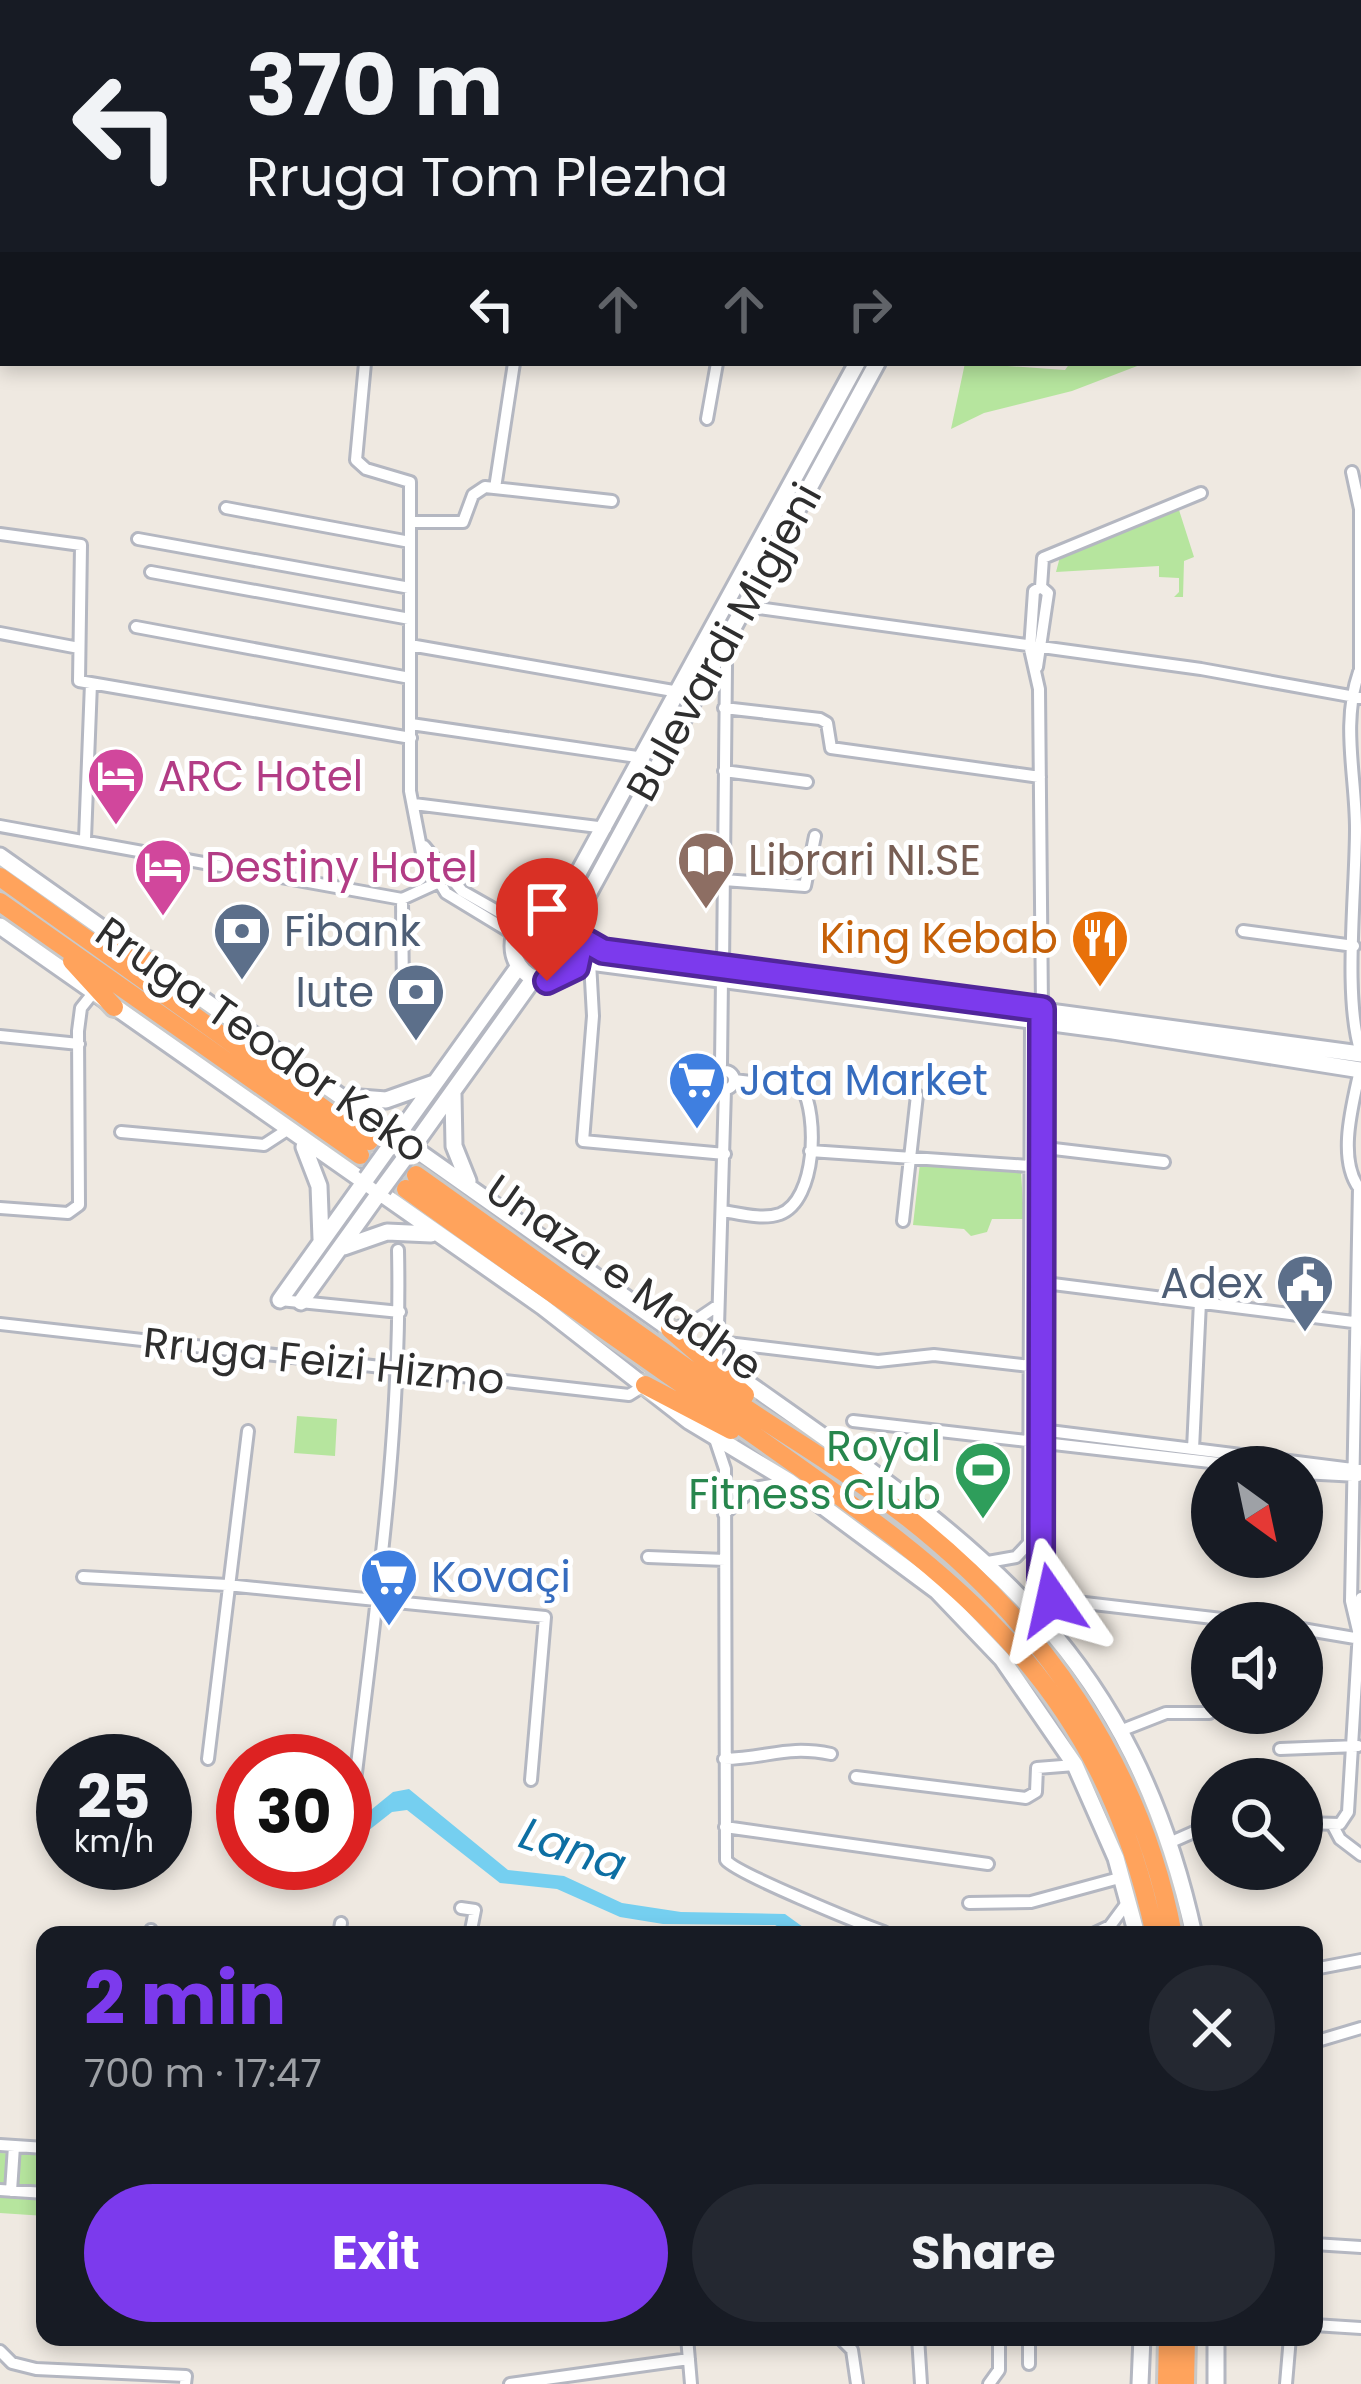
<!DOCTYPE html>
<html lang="en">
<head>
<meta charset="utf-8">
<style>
	body { margin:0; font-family:Poppins,sans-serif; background:#242831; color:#f1f3f6; height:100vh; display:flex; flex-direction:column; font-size:45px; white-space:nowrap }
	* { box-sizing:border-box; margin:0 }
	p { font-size:39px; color:#9ea1a6 }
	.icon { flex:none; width:66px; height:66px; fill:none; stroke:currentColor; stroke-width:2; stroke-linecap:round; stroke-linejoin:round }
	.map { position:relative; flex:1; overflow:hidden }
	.panel { position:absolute; left:36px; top:1926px; width:1287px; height:420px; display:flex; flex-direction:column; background:#171b24; border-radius:24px; box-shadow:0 6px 18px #0003 }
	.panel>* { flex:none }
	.top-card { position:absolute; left:0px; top:0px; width:1362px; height:366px; box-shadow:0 6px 18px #0003; background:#171b24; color:#f1f3f6; overflow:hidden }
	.needle { width:78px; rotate:147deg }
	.buttons { position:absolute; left:1191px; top:1446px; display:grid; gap:24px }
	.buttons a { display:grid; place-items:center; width:132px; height:132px; border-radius:50%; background:#171b24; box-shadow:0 6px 18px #0003; font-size:60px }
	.speed { position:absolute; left:36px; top:1734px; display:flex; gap:24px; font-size:60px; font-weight:700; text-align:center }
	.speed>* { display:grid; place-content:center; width:156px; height:156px; border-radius:50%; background:#171b24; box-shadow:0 6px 18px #0003; line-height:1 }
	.speed small { font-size:30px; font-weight:400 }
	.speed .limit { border:18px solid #d22; background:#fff; color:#111 }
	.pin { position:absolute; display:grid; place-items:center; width:102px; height:102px; color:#fff; margin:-123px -51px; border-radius:50% 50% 50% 0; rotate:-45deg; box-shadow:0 0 12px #0007 }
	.pin .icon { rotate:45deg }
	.me { position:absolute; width:132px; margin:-66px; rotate:349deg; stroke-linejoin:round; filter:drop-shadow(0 0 9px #0008) }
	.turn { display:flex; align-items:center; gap:42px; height:252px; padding:0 48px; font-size:54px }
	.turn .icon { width:156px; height:156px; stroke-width:2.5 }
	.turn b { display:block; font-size:84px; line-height:102px }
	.lanes { display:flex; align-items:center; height:114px; padding:0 48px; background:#0003; justify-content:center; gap:60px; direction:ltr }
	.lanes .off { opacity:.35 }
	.round { display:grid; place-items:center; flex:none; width:126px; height:126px; border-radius:63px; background:#242831 }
	.overview { display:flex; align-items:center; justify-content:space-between; height:204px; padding:0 48px }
	h1 { font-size:72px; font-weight:700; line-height:90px; color:#7c3aed }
	.primary-button { display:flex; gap:24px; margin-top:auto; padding:24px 48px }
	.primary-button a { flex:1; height:138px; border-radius:72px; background:#7c3aed; color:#fff; font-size:48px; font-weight:700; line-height:138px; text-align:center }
	.primary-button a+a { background:#242831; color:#f1f3f6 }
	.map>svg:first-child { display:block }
	.green { fill:#b6e59e }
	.water { fill:#75cff0 }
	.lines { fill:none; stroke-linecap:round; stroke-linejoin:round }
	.street-casing { stroke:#b4b7c1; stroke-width:16 }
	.secondary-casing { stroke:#b4b7c1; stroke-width:21 }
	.highway-casing { stroke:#c9c9c9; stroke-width:24 }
	.street { stroke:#fff; stroke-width:10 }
	.secondary { stroke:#fff; stroke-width:15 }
	.highway { stroke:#ffa35c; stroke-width:18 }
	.secondary-bridge-casing { stroke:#b4b7c1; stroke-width:21; stroke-linecap:butt }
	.secondary-bridge { stroke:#fff; stroke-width:15 }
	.route-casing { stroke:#51269a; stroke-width:30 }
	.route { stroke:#7c3aed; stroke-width:21 }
	.labels { text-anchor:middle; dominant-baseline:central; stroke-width:10; stroke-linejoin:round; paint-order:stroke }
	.street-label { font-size:42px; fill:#2e2e2e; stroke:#fff }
	.hotel-label { font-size:42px; fill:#b23c85; stroke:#fff; text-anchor:start }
	.education-label { font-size:42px; fill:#785e54; stroke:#fff; text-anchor:start }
	.service-label { font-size:42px; fill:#4e5e75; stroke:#fff; text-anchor:end }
	.food-label { font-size:42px; fill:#c56008; stroke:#fff; text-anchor:end }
	.shop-label { font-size:42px; fill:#366cbe; stroke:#fff; text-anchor:start }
	.leisure-label { font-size:42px; fill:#27864d; stroke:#fff; text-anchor:end }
	.water-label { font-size:45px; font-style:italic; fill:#0d6fa3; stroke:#fff }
</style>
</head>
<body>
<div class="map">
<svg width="1361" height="2384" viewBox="0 0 1361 2384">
	<rect width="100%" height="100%" fill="#efe9e1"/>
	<path class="green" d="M965,363L1065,370L1070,363H1145L1072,391L984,413L951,429Z
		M1179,510L1194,557L1184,561L1183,597H1174L1179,592V578L1159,577V566L1056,572L1061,553Z
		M519 945a28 28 0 1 1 56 0a28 28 0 1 1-56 0Z
		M920,1163L1021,1172L1024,1219H992L987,1232L971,1236L964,1229L913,1225Z
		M297,1416L337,1419L335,1456L294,1453Z
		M0,2153L45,2155V2216L0,2213Z"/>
	<path class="water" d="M409,1789L508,1870L564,1876L622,1903L681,1912L785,1914L814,1935H794L775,1925L663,1924L620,1917L557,1889L500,1883L407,1810L392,1812L345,1849V1831L393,1792Z"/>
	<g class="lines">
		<defs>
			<path id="street" d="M84,0L89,3
				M146,0L151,3
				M308,0L310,3
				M404,0L405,3
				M524,0V3
				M843,0V3
				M44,3L45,0
				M127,3L135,0
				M230,3L238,0
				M693,3L706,0
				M0,53L3,50
				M1359,247L1361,246
				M365,363L356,460L366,469L410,482V791L422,853L446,893L515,935
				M707,419L717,363
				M1352,472L1360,509V676
				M495,488L514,363
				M226,508L410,542
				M410,522H463L473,495L485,487L612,501
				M0,534L81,545L79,681L411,738
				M138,539L410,588
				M151,572L410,619
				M1041,587L1043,558L1201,493
				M744,606L1201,669L1361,698
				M136,627L410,678
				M0,633L79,648
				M410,645L679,692
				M719,650L726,665L723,968
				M1037,667L1048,593L1041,587L1034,591L1030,649L1039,689L1042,1009
				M1359,672C1341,724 1356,776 1356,829C1356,891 1343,998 1361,1053
				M724,708L820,719L827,723L831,748L1040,777
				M411,724L644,758
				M724,771L807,782
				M414,804L606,828
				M0,826L402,899L448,878
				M85,839L91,683
				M424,846L462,891L520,924
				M724,880L805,886L815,836
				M402,899L403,995
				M1243,931L1354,946
				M590,962L593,1016L583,1141L725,1154
				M1042,1022L1041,1591L1047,1623
				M0,1036L79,1044
				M721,1065L722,978
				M716 1080a9 9 0 1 1 18 0a9 9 0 1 1-18 0Z
				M121,1132L264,1145L287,1130
				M1037,1147L1164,1162
				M810,1151L1029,1166
				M0,1208L68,1213L79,1205L78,1031L81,1008L93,993
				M723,1211C741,1214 763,1220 780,1214C817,1200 818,1114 802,1088L734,1080
				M903,1221L917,1095
				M1045,1283L1353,1322
				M280,1300L400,1312
				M0,1324L629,1395L645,1385
				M672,1328L689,1325L717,1306
				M719,1342L878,1361L934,1355L1030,1366
				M717,1361L725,1089
				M853,1421L1254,1467
				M1041,1430L1361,1470
				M715,1439L725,1469L726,1860C735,1873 861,1924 884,1932
				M1193,1449L1200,1302
				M1302,1473L1358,1476
				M724,1514L754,1488L789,1482
				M648,1557L725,1560
				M988,1562L1016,1557L1029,1543L1031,1021
				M83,1577L227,1585L545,1617L531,1780
				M1042,1598L1256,1623
				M1302,1629L1361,1639
				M1360,1639L1351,1601L1359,1188C1337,1158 1353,1103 1360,1070
				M1120,1731L1166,1713H1209L1212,1706
				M1280,1749L1358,1746
				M208,1759L248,1431
				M724,1759C769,1758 786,1745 831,1754
				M856,1777L1026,1798L1036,1792L1037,1768L1075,1765
				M354,1790C375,1611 402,1432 398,1250
				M1302,1823L1340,1824L1348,1812L1361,1598
				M1332,1824L1340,1839L1361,1855
				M725,1827L988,1864
				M1169,1843L1212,1824
				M969,1903L1031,1902L1123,1877
				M461,1908L475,1910L470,1935
				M151,1930V1935
				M339,1935L341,1923
				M1091,1935L1110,1926L1127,1903
				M1314,1969L1361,1960
				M1314,2042L1361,2028
				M0,2145L45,2148
				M0,2190L45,2193
				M11,2191L14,2146
				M1314,2244L1361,2247
				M1314,2325L1361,2328
				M687,2337L691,2384
				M839,2337L852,2350L857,2384
				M918,2337L921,2384
				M1029,2337V2364
				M0,2351L12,2363L36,2369L186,2376L185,2384
				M510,2384L689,2359
				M989,2384L999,2370V2337
				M1286,2384L1290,2337"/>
			<path id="secondary" d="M1046,3L1048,0
				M1068,3L1069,0
				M0,856L123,943
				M513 946a35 35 0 1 1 70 0a35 35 0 1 1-70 0Z
				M557,912L857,363
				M573,922L877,363
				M0,926L543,1307L689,1421L790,1482L937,1591L1002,1659L1075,1765L1116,1858L1137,1935
				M582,939L593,950L723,968
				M143,957L677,1334
				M576,967L590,962L1113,1031L1361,1070
				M747,971L1361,1054
				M453,1094L454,1146L468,1181
				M347,1097L386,1100L434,1083
				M395,1139L519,966
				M304,1147L319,1186L321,1239
				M410,1151L534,978
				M344,1247L387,1232L431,1234
				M280,1300L367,1178
				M301,1302L382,1189
				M722,1365C958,1533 1127,1630 1194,1935
				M1216,2337V2384
				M1140,2384L1142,2337"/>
			<path id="highway" d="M0,877L369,1141
				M0,902L360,1155
				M106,942L150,962
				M72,961L114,1007
				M416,1175C515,1245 614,1318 714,1387C776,1430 843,1468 903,1514C1040,1620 1141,1764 1173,1935
				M406,1189C512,1266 620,1340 727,1416C937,1565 1097,1664 1155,1935
				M670,1329L745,1395
				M645,1385L731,1430
				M1167,2384L1168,2337
				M1185,2384L1186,2337"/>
		</defs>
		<use href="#street" class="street-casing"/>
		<use href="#secondary" class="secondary-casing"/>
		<use href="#highway" class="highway-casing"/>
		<use href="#street" class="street"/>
		<use href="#secondary" class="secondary"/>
		<use href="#highway" class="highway"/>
		<defs>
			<path id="secondary-bridge" d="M367,1178L395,1139
				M382,1189L410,1151"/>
		</defs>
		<use href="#secondary-bridge" class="secondary-bridge-casing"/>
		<use href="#secondary-bridge" class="secondary-bridge"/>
	</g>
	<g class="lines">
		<defs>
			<path id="route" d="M547,981L576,967L582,939L603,951L1042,1009L1041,1591L1042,1598L1052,1600"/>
		</defs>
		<use href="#route" class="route-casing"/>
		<use href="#route" class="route"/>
	</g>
	<defs>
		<symbol id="hotel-pin" viewBox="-11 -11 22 30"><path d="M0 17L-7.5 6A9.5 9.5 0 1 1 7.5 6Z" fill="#d1479c" stroke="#fff"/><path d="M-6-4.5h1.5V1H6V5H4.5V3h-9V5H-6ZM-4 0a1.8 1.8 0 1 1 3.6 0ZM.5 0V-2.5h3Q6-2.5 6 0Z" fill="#fff"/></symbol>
		<symbol id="library-pin" viewBox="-11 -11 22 30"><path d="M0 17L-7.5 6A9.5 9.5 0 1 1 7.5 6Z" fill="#8d6e63" stroke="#fff"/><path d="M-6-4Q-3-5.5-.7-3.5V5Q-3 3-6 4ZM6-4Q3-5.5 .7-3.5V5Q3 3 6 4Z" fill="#fff"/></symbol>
		<symbol id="bank-pin" viewBox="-11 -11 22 30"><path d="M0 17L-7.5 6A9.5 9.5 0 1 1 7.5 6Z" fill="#5c6f8a" stroke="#fff"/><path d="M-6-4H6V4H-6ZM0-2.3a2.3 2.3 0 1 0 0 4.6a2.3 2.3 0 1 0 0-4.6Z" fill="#fff"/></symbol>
		<symbol id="restaurant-pin" viewBox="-11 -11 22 30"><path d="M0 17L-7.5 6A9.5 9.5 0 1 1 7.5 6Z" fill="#e8710a" stroke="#fff"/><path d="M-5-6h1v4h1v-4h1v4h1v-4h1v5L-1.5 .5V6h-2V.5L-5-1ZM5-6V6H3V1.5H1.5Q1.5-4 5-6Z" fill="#fff"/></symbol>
		<symbol id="supermarket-pin" viewBox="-11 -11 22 30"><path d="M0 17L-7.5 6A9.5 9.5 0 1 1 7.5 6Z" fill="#3f7fe0" stroke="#fff"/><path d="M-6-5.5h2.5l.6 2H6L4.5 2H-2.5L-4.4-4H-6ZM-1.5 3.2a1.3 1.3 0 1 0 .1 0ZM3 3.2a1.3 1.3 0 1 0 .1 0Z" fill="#fff"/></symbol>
		<symbol id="civic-pin" viewBox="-11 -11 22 30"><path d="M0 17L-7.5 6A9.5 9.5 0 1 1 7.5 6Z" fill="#5c6f8a" stroke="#fff"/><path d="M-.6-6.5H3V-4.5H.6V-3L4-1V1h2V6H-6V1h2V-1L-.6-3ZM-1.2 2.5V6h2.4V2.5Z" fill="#fff"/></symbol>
		<symbol id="stadium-pin" viewBox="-11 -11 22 30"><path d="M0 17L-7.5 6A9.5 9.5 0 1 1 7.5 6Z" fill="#2e9e5b" stroke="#fff"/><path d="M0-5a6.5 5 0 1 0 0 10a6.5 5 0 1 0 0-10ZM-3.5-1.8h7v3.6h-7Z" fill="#fff"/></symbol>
	</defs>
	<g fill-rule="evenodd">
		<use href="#hotel-pin" x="83" y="743" width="66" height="90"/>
		<use href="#library-pin" x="673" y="827" width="66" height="90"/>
		<use href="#hotel-pin" x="130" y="834" width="66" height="90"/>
		<use href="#bank-pin" x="209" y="898" width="66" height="90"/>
		<use href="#restaurant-pin" x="1067" y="905" width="66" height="90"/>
		<use href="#bank-pin" x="383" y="959" width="66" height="90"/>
		<use href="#supermarket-pin" x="664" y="1047" width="66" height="90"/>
		<use href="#civic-pin" x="1272" y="1250" width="66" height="90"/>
		<use href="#stadium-pin" x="950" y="1437" width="66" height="90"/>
		<use href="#supermarket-pin" x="356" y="1544" width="66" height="90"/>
	</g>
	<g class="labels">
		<g class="street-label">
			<text transform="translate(724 642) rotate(-61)">Bulevardi Migjeni</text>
			<text transform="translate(262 1040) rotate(35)">Rruga Teodor Keko</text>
			<text transform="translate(624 1278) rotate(35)">Unaza e Madhe</text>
			<text transform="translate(324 1361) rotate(6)">Rruga Feizi Hizmo</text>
		</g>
		<g class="hotel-label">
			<text x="158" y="776">ARC Hotel</text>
			<text x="205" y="867">Destiny Hotel</text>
		</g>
		<g class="education-label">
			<text x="748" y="860">Librari NI.SE</text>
		</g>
		<g class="service-label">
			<text x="284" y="931" text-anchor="start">Fibank</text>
			<text x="374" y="992">Iute</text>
			<text x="1263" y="1283">Adex</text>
		</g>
		<g class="food-label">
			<text x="1058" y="938">King Kebab</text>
		</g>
		<g class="shop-label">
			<text x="739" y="1080">Jata Market</text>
			<text x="431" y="1577">Kovaçi</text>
		</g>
		<g class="leisure-label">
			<text x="941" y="1446">Royal<tspan x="941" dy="48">Fitness Club</tspan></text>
		</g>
		<g class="water-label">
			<text transform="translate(573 1849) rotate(19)">Lana</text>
		</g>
	</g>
</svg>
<div class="buttons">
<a><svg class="needle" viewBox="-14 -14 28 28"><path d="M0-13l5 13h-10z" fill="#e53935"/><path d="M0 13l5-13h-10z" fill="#9ea1a6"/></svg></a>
<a><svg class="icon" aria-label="sound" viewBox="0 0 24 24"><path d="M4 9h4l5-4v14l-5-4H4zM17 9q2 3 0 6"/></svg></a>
<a><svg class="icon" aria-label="search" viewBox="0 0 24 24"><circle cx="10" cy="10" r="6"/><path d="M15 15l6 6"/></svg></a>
</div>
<div class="speed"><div>25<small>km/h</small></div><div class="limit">30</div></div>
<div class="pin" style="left:547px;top:981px;background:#d93025"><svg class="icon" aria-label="arrive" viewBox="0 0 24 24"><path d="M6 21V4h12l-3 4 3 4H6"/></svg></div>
<svg class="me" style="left:1052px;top:1600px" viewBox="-20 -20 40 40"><path d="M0-17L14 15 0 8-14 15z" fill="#7c3aed" stroke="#fff" stroke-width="4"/></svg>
<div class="top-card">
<div class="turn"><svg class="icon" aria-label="left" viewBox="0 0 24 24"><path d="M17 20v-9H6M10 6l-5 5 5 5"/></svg><div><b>370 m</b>Rruga Tom Plezha</div></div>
<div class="lanes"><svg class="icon" aria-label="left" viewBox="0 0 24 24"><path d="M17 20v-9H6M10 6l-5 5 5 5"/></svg><svg class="icon off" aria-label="ahead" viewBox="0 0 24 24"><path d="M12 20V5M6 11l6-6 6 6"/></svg><svg class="icon off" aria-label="ahead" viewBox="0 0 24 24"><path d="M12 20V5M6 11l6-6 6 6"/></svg><svg class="icon off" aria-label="right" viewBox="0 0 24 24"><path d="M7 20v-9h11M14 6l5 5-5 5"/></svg></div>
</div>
<section class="panel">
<div class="overview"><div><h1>2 min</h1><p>700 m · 17:47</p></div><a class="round"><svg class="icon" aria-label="close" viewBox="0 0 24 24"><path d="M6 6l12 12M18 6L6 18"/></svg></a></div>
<div class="primary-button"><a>Exit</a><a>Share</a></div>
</section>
</div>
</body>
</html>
